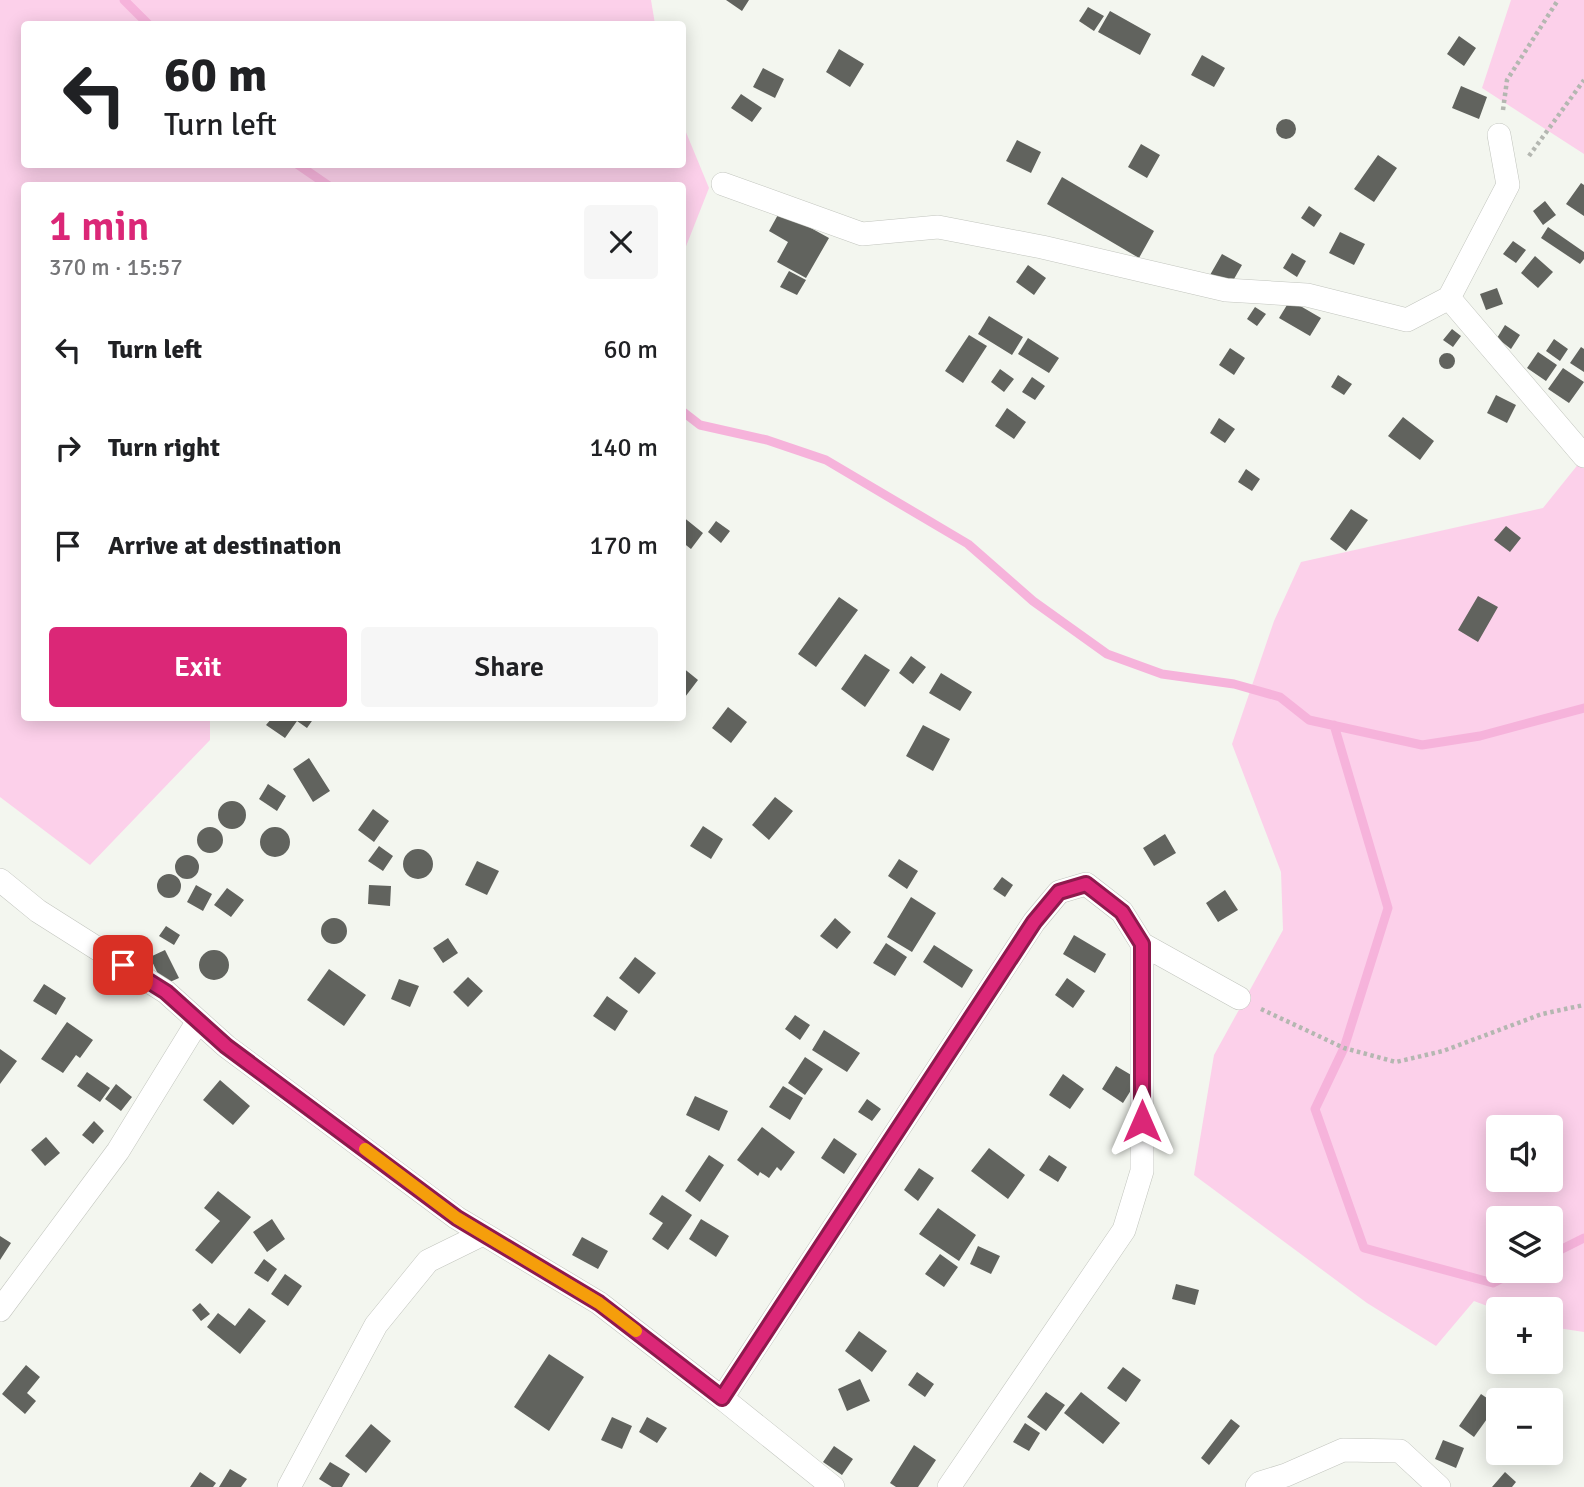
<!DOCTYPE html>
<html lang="en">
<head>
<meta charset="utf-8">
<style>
	body { margin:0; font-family:Signika,sans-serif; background:#f6f6f6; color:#202124; height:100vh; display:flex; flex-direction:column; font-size:26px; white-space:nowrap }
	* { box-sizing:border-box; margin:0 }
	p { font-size:23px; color:#757577 }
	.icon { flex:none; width:38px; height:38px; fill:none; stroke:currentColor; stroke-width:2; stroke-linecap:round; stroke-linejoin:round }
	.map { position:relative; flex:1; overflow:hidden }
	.drawer { position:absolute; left:21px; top:182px; width:665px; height:539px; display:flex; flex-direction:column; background:#fff; border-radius:7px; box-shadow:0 4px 18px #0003 }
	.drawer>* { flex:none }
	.banner { position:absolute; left:21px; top:21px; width:665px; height:147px; border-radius:7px; box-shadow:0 4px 18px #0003; background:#fff; color:#202124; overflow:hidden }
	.buttons { position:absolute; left:1486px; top:1115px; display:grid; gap:14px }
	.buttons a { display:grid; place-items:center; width:77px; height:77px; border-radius:7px; background:#fff; box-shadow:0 4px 18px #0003; font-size:35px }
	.pin { position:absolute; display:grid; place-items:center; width:60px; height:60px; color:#fff; margin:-30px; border-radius:14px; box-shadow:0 4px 10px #0006 }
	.me { position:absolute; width:77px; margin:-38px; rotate:0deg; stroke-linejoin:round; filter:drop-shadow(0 0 5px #0008) }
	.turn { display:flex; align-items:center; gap:24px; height:147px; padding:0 28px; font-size:32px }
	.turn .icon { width:91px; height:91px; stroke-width:2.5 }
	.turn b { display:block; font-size:49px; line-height:60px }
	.round { display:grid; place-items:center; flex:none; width:74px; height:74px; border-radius:7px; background:#f6f6f6 }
	.overview { display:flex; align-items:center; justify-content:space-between; height:119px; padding:0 28px }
	h1 { font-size:42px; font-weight:600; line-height:52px; color:#db2777 }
	.primary-button { display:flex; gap:14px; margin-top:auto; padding:14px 28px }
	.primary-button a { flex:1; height:80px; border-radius:7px; background:#db2777; color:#fff; font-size:28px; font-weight:600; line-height:80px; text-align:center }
	.primary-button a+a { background:#f6f6f6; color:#202124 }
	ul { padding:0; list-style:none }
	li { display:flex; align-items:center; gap:21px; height:98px; padding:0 28px }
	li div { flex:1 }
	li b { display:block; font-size:26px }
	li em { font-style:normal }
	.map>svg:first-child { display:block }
	.green { fill:#fcd0ea; fill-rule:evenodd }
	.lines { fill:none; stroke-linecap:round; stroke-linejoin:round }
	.stream { stroke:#f6b3db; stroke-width:9 }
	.building { fill:#61635e }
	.minor-casing { stroke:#c2c5be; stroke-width:24 }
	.path { stroke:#b4b7b1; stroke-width:4.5; stroke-dasharray:3.5 3.5; stroke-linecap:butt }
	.minor { stroke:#fff; stroke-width:23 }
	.route-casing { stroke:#8e194d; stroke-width:18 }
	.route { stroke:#db2777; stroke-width:12 }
	.slow { stroke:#f59e0b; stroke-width:12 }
</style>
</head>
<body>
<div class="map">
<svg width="1584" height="1487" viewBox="0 0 1584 1487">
	<rect width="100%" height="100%" fill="#f3f6ef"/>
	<path class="green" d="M0,0H651L655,24H24V164H682L683,125L709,188L683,254L682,186H24V718H210V740L90,865L0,797Z
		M1511,0H1584V154L1482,88Z
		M1584,457V1332L1551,1327L1550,1309L1498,1310L1474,1301L1436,1346L1367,1303L1194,1175L1214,1055L1283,930L1281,872L1232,744L1274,621L1301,562L1543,508ZM1498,1127H1550V1180H1498ZM1498,1218H1550V1270H1498Z"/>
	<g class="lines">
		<path class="stream" d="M124,0L148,24
			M297,164L329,186
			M682,411L700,425L767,440L826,460L968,544L1033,601L1107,654L1162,674L1234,684L1280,697L1309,720L1422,745L1480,736L1584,708
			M1334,725L1388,908L1344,1048L1315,1109L1364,1248L1493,1283L1518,1270
			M1550,1255L1584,1238"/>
	</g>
	<path class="building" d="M726,0H749L742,11Z
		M1088,7L1104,16L1094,31L1079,21Z
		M1110,11L1151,34L1140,55L1098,32Z
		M1459,36L1476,48L1464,66L1447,54Z
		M839,49L864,64L850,87L826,72Z
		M1202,55L1225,68L1214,87L1191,75Z
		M763,68L784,79L775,98L753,87Z
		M1461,86L1487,97L1479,119L1452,108Z
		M741,94L762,108L752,122L731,108Z
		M1276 129a10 10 0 1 1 20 0a10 10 0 1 1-20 0Z
		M1017,140L1041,152L1031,173L1006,161Z
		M1141,144L1160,155L1147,178L1128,167Z
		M1378,155L1397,168L1374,202L1354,189Z
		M1062,177L1154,231L1139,258L1047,204Z
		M1581,183L1584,185V216L1566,204Z
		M1545,201L1556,215L1543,225L1533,211Z
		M1309,206L1322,215L1314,227L1301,218Z
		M780,211L829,238L806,278L777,262L788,242L769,231Z
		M1548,227L1584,252V259L1580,264L1541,238Z
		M1340,232L1365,244L1354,265L1329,253Z
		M1513,241L1526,250L1516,263L1503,254Z
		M1292,253L1306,261L1297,277L1283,268Z
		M1222,254L1242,265L1230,286L1210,275Z
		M1535,256L1553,272L1538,288L1521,273Z
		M1028,265L1046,278L1034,295L1016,282Z
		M789,271L806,280L797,295L780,287Z
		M1497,288L1503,304L1486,310L1480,294Z
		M1290,300L1321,318L1310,336L1279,318Z
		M1255,307L1266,314L1257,326L1247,319Z
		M989,316L1023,337L1012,355L978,334Z
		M1505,325L1520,335L1511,349L1497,338Z
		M1452,329L1461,336L1453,347L1443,340Z
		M969,335L987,346L963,383L945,371Z
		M1028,338L1059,358L1049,373L1018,354Z
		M1554,339L1568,349L1560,361L1546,351Z
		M1581,347L1584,349V372L1570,363Z
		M1230,348L1245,358L1234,375L1219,365Z
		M1538,352L1557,365L1546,381L1527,368Z
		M1439 361a8 8 0 1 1 16 0a8 8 0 1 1-16 0Z
		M1563,368L1584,382L1569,403L1548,389Z
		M1000,369L1014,379L1004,392L991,382Z
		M1338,375L1352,384L1344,395L1331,387Z
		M1032,377L1045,386L1035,400L1022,392Z
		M1496,395L1516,405L1507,423L1487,413Z
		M1007,408L1026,422L1014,439L995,426Z
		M1403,417L1434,441L1420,460L1388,436Z
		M1219,418L1235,429L1225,443L1210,433Z
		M1246,469L1260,479L1252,491L1238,482Z
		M1351,509L1368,520L1346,551L1330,539Z
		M682,516L703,533L691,549L682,542Z
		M716,521L730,531L721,543L708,532Z
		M1506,526L1521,538L1510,552L1494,540Z
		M1478,596L1498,607L1478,642L1458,630Z
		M839,597L858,610L816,667L798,654Z
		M865,654L890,670L865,707L841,689Z
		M911,656L926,667L913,684L899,673Z
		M682,667L698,680L682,701Z
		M941,673L972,692L960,711L929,693Z
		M728,707L747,722L731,743L712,728Z
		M272,718H314L307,728L297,721L285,738L266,725Z
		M923,725L950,739L933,771L906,756Z
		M309,758L330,791L313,802L293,769Z
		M268,784L286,796L277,811L259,799Z
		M775,797L793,811L769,840L752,825Z
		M218 815a14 14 0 1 1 28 0a14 14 0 1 1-28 0Z
		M373,809L389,821L374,842L358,830Z
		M703,826L723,839L711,859L690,846Z
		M260 842a15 15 0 1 1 30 0a15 15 0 1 1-30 0Z
		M197 840a13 13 0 1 1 26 0a13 13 0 1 1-26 0Z
		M1165,834L1176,853L1154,866L1143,848Z
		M379,846L393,856L383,871L368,861Z
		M403 864a15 15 0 1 1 30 0a15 15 0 1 1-30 0Z
		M175 867a12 12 0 1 1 24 0a12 12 0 1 1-24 0Z
		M899,859L918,871L907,889L888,876Z
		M477,861L499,871L487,895L465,885Z
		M157 886a12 12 0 1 1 24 0a12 12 0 1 1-24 0Z
		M1002,877L1013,885L1005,897L993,889Z
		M196,885L212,894L203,911L187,902Z
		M369,885L391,886L390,906L368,904Z
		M227,888L244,900L231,917L214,905Z
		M1225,890L1238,910L1218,922L1206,903Z
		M911,897L936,913L912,952L887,937Z
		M321 931a13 13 0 1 1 26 0a13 13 0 1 1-26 0Z
		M835,918L851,932L837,949L820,936Z
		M166,926L180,935L174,945L159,936Z
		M1074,935L1106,954L1095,973L1063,954Z
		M448,938L458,953L443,963L433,948Z
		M886,943L907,957L895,976L873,963Z
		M934,945L973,970L962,988L923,962Z
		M199 965a15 15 0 1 1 30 0a15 15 0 1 1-30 0Z
		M165,950L179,978L163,985L150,957Z
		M635,957L656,973L639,994L619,978Z
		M329,969L366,995L344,1026L307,1000Z
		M468,977L483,991L468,1007L453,992Z
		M1067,978L1085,991L1073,1008L1055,995Z
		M399,979L419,986L410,1007L391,999Z
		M44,984L66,998L56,1015L33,1001Z
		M607,996L628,1011L615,1031L593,1016Z
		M795,1015L810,1025L800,1040L785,1029Z
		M67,1022L93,1040L80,1058L76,1055L63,1073L41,1059Z
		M824,1030L860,1053L847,1072L812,1050Z
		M0,1049L17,1061L0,1084Z
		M805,1057L823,1069L805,1095L788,1083Z
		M1116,1066L1138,1079L1123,1103L1102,1089Z
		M87,1072L110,1088L100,1102L77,1086Z
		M1063,1074L1084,1089L1070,1109L1049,1095Z
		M220,1080L250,1106L233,1125L203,1100Z
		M116,1084L132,1097L121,1111L105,1099Z
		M783,1086L803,1098L790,1120L769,1107Z
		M695,1096L728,1111L719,1131L686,1115Z
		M867,1099L881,1109L872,1121L858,1112Z
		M94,1121L104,1131L93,1144L82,1135Z
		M762,1127L795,1152L781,1171L777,1167L769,1178L760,1172L758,1176L737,1160Z
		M46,1137L60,1153L45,1166L31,1150Z
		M834,1138L857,1154L844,1174L821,1158Z
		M989,1148L1025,1175L1008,1199L971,1171Z
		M709,1155L724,1165L700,1202L685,1191Z
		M1049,1155L1067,1167L1058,1182L1039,1170Z
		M919,1168L934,1178L918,1201L904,1190Z
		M218,1191L251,1217L212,1264L195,1250L220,1221L204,1208Z
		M662,1195L692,1215L668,1250L652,1239L663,1223L649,1214Z
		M938,1208L976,1235L959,1261L919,1234Z
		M272,1219L285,1239L267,1252L253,1232Z
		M701,1219L729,1236L716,1257L689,1239Z
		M0,1236L11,1243L0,1260Z
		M582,1237L608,1251L598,1269L572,1255Z
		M978,1246L1000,1256L991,1274L970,1264Z
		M940,1254L958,1267L944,1287L925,1274Z
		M264,1259L277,1269L268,1282L254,1273Z
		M285,1274L302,1286L288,1306L271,1294Z
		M1176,1284L1199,1290L1195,1305L1172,1299Z
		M200,1303L210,1314L201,1321L192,1310Z
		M249,1308L266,1321L240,1354L207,1327L218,1313L235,1326Z
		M859,1331L887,1351L872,1372L845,1351Z
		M549,1354L584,1377L549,1431L514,1407Z
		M26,1365L40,1377L27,1393L36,1401L25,1414L2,1394Z
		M1123,1367L1141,1380L1126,1402L1107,1388Z
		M917,1372L934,1384L925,1397L908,1385Z
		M860,1379L870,1401L847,1411L838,1389Z
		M1046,1392L1065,1405L1046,1431L1027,1417Z
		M1081,1392L1120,1423L1103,1444L1064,1413Z
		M1481,1394L1497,1405L1474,1437L1459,1426Z
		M612,1417L632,1426L622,1449L601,1440Z
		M647,1417L667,1428L657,1443L639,1432Z
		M1231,1419L1240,1426L1209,1465L1201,1458Z
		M1025,1423L1040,1433L1029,1451L1013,1442Z
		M371,1424L391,1441L366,1473L345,1456Z
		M1443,1440L1464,1448L1456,1468L1435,1459Z
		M914,1445L936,1460L918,1487H896L890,1483Z
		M834,1446L853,1459L842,1475L823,1462Z
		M330,1462L350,1474L342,1487H332L319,1479Z
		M230,1469L247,1479L241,1487H219Z
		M200,1472L216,1483L213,1487H190Z
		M1505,1472L1516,1482L1512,1487H1492Z"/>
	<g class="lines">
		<defs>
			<path id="minor" d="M1499,135L1508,185L1449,298L1584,456
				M723,184L862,234L938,227L1042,247L1226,290L1307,295L1407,320L1449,298
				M0,880L38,911L166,992L226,1046L457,1218L599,1303L722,1398
				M0,1310L118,1151L198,1021
				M289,1487L376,1325L428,1261L483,1234
				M833,1487L722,1398L1034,922L1059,892L1086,884L1122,912L1142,944L1239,998
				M949,1487L1124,1230L1142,1171V944
				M1257,1487L1260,1483L1286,1475L1343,1450L1400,1451L1439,1487"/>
		</defs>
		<use href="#minor" class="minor-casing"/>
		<path class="path" d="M1503,110L1507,80L1558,0
			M1529,156L1584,80
			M1261,1009L1344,1048L1396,1062L1443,1051L1542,1014L1584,1005"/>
		<use href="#minor" class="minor"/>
	</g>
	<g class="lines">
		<defs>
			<path id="route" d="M123,965L166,992L226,1046L457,1218L599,1303L722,1398L1034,922L1059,892L1086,884L1122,912L1142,944V1121"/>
		</defs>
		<use href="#route" class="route-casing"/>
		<use href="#route" class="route"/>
		<path class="slow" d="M365,1149L457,1218L599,1303L636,1331"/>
	</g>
</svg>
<div class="buttons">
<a><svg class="icon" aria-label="sound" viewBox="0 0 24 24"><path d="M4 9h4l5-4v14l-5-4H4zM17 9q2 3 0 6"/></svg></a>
<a><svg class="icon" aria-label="layers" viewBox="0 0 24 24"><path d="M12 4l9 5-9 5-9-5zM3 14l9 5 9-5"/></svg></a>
<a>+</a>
<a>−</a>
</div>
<div class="pin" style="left:123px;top:965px;background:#d93025"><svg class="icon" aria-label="arrive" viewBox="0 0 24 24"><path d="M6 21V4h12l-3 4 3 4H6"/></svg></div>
<svg class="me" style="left:1142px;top:1121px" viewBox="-20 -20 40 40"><path d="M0-17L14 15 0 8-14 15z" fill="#db2777" stroke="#fff" stroke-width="4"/></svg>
<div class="banner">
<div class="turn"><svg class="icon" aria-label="left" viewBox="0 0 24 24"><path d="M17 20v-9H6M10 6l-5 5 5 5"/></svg><div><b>60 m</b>Turn left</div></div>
</div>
<section class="drawer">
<div class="overview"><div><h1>1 min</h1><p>370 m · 15:57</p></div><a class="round"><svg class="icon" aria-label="close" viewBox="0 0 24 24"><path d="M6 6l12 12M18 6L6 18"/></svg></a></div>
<ul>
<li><svg class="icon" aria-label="left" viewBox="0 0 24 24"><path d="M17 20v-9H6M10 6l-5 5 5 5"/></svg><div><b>Turn left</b></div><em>60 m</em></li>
<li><svg class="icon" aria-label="right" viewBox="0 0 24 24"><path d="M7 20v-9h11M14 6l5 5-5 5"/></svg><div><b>Turn right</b></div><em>140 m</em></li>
<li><svg class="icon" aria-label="arrive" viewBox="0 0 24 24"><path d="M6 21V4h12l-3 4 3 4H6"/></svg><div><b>Arrive at destination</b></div><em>170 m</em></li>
</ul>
<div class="primary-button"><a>Exit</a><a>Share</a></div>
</section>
</div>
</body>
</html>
